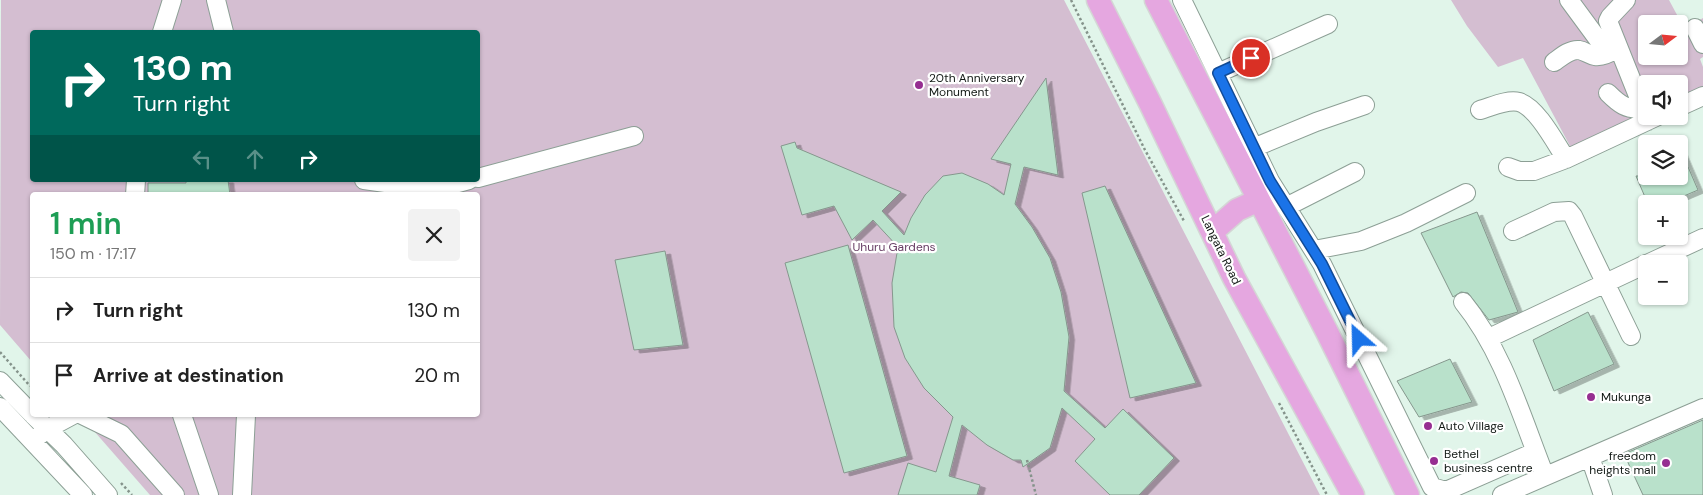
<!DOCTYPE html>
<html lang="en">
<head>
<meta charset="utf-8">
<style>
	body { margin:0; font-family:"DM Sans",sans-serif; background:#f2f2f2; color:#222; height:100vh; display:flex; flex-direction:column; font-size:19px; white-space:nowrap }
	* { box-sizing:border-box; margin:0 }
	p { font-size:16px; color:#767676 }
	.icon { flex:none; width:28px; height:28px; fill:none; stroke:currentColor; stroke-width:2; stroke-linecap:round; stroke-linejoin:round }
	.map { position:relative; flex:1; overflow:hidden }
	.details { position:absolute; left:30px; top:192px; width:450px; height:225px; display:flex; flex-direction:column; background:#fff; border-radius:5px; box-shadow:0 1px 4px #0004 }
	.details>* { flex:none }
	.banner { position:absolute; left:30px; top:30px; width:450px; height:152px; border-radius:5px; box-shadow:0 1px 4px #0004; background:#00695c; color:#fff; overflow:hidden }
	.needle { width:32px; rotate:74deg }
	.controls { position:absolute; left:1638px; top:15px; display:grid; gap:10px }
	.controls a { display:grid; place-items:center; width:50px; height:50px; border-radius:5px; background:#fff; box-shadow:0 1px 4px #0004; font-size:25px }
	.pin { position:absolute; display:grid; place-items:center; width:42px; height:42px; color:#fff; margin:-21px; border:2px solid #fff; border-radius:50%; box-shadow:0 1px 5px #0007 }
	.me { position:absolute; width:55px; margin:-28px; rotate:335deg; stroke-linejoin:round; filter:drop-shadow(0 0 4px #0008) }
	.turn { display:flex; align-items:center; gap:18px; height:105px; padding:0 20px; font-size:22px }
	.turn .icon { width:65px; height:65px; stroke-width:2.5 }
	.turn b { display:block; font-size:35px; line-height:42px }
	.lanes { display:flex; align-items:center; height:48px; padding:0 20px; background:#0003; justify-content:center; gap:25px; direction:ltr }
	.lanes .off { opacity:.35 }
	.round { display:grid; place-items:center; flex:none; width:52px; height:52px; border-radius:5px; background:#f2f2f2 }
	.overview { display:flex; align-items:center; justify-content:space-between; height:85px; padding:0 20px }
	h1 { font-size:30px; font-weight:600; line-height:38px; color:#1e9e55 }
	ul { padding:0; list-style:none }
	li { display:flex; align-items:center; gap:15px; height:65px; padding:0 20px; border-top:1px solid #e0e0e0 }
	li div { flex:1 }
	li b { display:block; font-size:19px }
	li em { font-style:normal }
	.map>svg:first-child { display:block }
	.green { fill:#d4bed1; fill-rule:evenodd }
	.building { fill:#b9e1cb; stroke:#85978d; filter:url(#shadow) }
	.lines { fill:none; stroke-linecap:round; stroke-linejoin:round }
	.minor-casing { stroke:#8c9f95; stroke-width:20 }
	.major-casing { stroke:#d4d6d5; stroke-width:25 }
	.path { stroke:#85938b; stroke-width:2.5; stroke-dasharray:2.5 2.5; stroke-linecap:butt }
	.minor { stroke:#fff; stroke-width:18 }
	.major { stroke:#e5a7e0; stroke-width:22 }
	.route-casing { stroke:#114b97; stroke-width:12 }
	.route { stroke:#1a73e8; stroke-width:9 }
	.poi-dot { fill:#962e91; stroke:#fff; stroke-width:2 }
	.labels { text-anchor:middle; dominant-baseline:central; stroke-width:4.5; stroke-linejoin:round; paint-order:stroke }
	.poi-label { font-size:12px; fill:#121915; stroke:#fff; text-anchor:start }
	.park-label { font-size:12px; fill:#6a4067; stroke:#fff }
	.street-label { font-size:12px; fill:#121915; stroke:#fff }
</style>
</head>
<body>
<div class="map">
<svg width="1703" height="495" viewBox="0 0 1703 495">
	<defs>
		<filter id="shadow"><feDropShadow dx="5.5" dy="3" stdDeviation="0" flood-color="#0004"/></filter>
	</defs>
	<rect width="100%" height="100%" fill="#e1f5ea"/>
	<path class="green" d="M1,0H1064L1320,495H150L80,415H478V195H32V362L0,325ZM32,32H478V180H32Z
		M1451,0H1669L1683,26L1693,24L1703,18V57L1700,59L1703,67V105L1679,115V84H1646V116H1677L1578,161L1523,58L1498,67L1467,26ZM1646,24H1679V56H1646Z"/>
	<path class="building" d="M1046,78L1058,175L1024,167L1015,204L1032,227L1050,258L1061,292L1069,337L1064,391L1105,428L1123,409L1174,458L1139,495H1110L1075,461L1095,439L1062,408L1050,448L1023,467L1021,460H1013L987,445L962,425L949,476L980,485L977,495H898L908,463L936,472L953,417L924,388L905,358L894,327L892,283L898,247L873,220L852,240L834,206L802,215L781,146L795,142L797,148L901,192L882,211L904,235L911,218L925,195L943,176L962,173L988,184L1004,195L1011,164L991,159Z
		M1679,146L1698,190L1665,204H1648L1636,176H1679Z
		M186,180H228L230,195H148V183H186Z
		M1105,186L1196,383L1130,398L1082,193Z
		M1477,212L1518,312L1489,320L1468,293L1461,292L1453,297L1421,233Z
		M848,245L907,456L844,473L785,263Z
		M665,251L683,345L634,350L615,260Z
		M1588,312L1614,364L1554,391L1533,340Z
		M1450,359L1472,402L1419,417L1397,381Z
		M1703,420V495H1643L1624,454Z"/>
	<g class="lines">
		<defs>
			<path id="minor" d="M216,0L224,32
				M1182,0L1270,181L1322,264L1432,487L1446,491L1535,452
				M1569,0L1608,53
				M1626,0L1610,17L1608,21L1648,121
				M1695,28L1703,44
				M162,32L172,0
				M1554,62C1561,57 1570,49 1579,50C1585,51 1589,55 1595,56C1602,57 1612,52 1618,48
				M1218,73L1328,24
				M1608,93C1618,103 1627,111 1643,108
				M1679,107L1703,96
				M1480,110C1491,107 1507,99 1519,102C1537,107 1556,144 1566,159
				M1253,148L1316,122L1365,105
				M1508,167L1519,171H1534L1566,159L1658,116
				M478,178L634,136
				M364,180L414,187L447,186L469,180
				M135,195L136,180
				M1286,207L1355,172
				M1513,231L1554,212L1569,211L1573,216L1631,336
				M1314,250L1361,241L1406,223L1466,193
				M1647,264L1703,238
				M1463,302C1503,351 1522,418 1545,476
				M1489,338L1646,264
				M0,381L32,414
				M0,407L83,495
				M33,415L64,445L108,495
				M82,415L121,434L175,495
				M182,415L209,495
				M40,435L47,429L73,415
				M1590,457L1603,495
				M242,495L246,415
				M1502,495L1703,408"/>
			<path id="major" d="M1098,0L1150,103L1234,278L1353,495
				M1156,0L1327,332L1408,495
				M1212,232L1237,210L1259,200"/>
		</defs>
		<use href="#minor" class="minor-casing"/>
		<use href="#major" class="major-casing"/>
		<path class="path" d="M1071,0L1145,150L1184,221
			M0,352L30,386
			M1279,403L1327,495
			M1027,460L1036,495
			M121,483L132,495"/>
		<use href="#minor" class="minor"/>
		<use href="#major" class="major"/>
	</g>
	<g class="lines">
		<defs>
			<path id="route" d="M1251,58L1218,73L1270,181L1322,264L1359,339"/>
		</defs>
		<use href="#route" class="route-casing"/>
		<use href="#route" class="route"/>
	</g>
	<g class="poi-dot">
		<circle cx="919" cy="85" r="5"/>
		<circle cx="1591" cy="397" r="5"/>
		<circle cx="1428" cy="426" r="5"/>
		<circle cx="1434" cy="461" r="5"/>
		<circle cx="1666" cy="463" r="5"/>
	</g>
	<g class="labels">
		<g class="poi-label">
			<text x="929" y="78">20th Anniversary<tspan x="929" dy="14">Monument</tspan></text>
			<text x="1601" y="397">Mukunga</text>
			<text x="1438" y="426">Auto Village</text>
			<text x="1444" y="454">Bethel<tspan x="1444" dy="14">business centre</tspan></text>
			<text x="1656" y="456" text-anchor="end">freedom<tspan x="1656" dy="14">heights mall</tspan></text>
		</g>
		<g class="park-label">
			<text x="894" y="247">Uhuru Gardens</text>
		</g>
		<g class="street-label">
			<text transform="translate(1221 250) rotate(64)">Langata Road</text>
		</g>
	</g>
</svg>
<div class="controls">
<a><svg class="needle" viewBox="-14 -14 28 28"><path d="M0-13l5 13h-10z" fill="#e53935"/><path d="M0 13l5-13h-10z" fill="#767676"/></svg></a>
<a><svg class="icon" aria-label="sound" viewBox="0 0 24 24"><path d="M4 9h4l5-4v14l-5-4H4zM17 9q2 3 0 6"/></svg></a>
<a><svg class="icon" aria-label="layers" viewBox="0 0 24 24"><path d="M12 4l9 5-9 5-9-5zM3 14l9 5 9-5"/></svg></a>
<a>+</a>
<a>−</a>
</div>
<div class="pin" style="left:1251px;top:58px;background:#d93025"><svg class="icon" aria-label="arrive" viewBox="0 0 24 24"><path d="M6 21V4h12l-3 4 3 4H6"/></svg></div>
<svg class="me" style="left:1359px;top:339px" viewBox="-20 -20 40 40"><path d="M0-17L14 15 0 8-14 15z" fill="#1a73e8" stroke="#fff" stroke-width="4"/></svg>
<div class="banner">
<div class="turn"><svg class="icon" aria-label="right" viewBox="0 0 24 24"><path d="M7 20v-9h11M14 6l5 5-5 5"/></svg><div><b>130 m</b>Turn right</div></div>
<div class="lanes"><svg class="icon off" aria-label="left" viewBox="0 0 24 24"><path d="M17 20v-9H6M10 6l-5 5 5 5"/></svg><svg class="icon off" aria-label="ahead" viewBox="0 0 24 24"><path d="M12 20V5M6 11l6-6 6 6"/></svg><svg class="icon" aria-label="right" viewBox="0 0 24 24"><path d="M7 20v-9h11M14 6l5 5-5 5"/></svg></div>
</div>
<section class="details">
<div class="overview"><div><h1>1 min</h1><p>150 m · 17:17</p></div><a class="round"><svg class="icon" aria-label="close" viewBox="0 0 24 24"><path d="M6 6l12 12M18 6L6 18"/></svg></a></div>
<ul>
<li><svg class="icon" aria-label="right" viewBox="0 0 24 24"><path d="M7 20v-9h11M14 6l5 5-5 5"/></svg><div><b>Turn right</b></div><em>130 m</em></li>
<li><svg class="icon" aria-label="arrive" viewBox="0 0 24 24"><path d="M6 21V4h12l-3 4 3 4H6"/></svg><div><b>Arrive at destination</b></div><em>20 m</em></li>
</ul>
</section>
</div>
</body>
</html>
